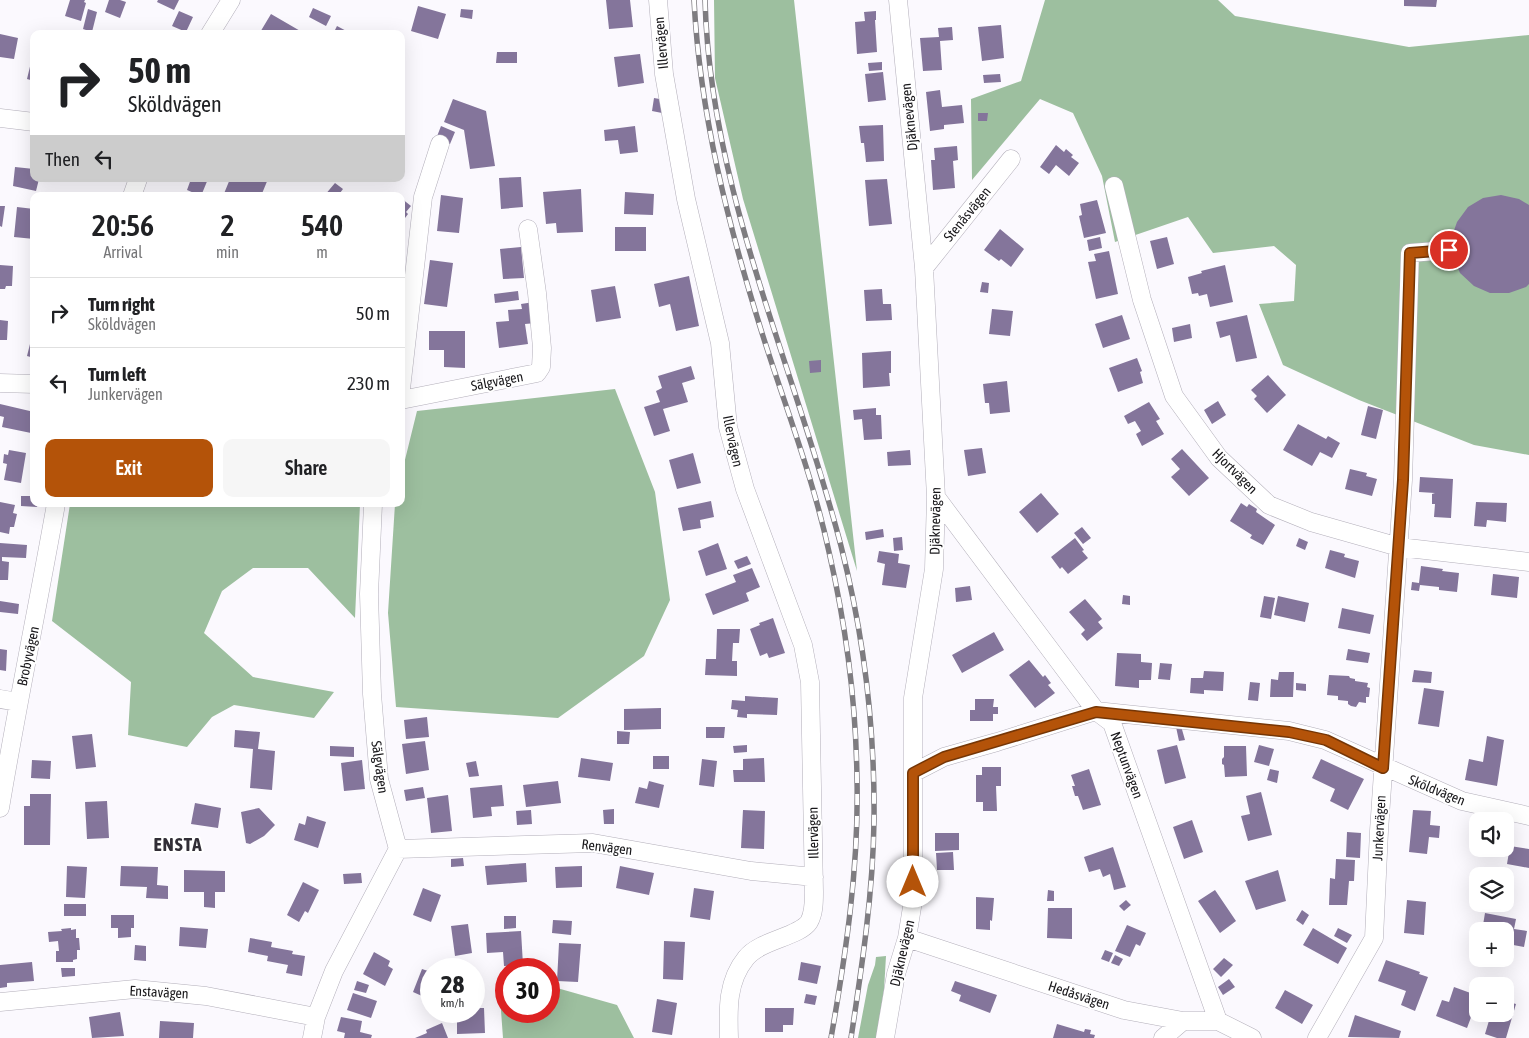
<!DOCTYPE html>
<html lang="en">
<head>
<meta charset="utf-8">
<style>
	body { margin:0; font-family:"Asap Condensed",sans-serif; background:#f6f6f6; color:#202124; height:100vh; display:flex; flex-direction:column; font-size:19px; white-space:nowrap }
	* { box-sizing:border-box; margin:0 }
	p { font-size:16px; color:#757577 }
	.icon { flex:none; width:28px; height:28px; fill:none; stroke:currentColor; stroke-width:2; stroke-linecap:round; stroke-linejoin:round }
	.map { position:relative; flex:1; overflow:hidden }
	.sheet { position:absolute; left:30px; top:192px; width:375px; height:315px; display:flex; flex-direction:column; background:#fff; border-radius:10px; box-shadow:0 5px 20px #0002 }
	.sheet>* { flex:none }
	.top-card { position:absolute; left:30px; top:30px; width:375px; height:152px; border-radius:10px; box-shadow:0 5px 20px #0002; background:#fff; color:#202124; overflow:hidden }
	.buttons { position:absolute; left:1469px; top:812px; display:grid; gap:10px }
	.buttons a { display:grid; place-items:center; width:45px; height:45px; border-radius:10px; background:#fff; box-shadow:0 5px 20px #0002; font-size:25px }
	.speed { position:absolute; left:420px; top:958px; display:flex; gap:10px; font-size:25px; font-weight:700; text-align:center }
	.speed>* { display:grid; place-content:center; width:65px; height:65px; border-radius:50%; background:#fff; box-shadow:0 5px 20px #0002; line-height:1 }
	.speed small { font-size:12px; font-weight:400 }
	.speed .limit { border:8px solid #d22; background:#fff; color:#111 }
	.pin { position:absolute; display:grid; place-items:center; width:42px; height:42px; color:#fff; margin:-21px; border:2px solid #fff; border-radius:50%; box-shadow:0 1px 5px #0007 }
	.me { position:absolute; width:55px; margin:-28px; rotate:0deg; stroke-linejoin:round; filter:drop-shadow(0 0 4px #0008) }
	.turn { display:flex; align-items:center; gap:18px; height:105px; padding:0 15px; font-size:22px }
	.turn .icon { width:65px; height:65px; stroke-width:2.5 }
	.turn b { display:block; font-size:35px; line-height:42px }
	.then { display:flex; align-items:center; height:48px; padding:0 15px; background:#0003; gap:10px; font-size:19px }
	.eta { display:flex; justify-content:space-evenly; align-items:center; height:85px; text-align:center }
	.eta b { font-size:30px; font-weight:600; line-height:35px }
	.button { display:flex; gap:10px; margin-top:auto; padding:10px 15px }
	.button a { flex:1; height:58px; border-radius:10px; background:#b45309; color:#fff; font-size:20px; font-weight:600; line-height:58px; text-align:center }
	.button a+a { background:#f6f6f6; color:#202124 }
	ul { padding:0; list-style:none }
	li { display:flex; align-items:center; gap:15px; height:70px; padding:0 15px; border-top:1px solid #e0e0e0 }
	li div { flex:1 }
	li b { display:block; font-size:19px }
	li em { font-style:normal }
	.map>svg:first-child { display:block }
	.forest { fill:#9dbf9f }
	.building { fill:#84759b }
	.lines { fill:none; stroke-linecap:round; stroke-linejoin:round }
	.minor-casing { stroke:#b3afba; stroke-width:19 }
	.minor { stroke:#fff; stroke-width:18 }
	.rail-casing { stroke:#7e7c80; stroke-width:5.5 }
	.rail { stroke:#fff; stroke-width:4; stroke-dasharray:11; stroke-linecap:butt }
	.route-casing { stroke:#753606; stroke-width:12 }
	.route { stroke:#b45309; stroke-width:9 }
	.labels { text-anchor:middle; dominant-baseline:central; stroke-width:4; stroke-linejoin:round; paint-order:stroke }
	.street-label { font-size:14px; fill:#18171a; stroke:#fff }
	.district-label { font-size:19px; font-weight:bold; letter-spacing:1px; fill:#312e36; stroke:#fff }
</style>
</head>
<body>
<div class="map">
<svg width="1529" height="1038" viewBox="0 0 1529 1038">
	<rect width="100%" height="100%" fill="#fbf9fe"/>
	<path class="forest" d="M714,0H794L857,571L743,199L715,78Z
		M1045,0H1218L1235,16L1409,47L1529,35V455L1474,445L1359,400L1283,365L1259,304L1294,301L1296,265L1274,246L1213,253L1188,217L1115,242L1102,176L1073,113L1040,99L972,180L971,99L1021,81Z
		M615,389L655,492L670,600L644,656L558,718L396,707L388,613L395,504H401V476L417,411Z
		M70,504H360L355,618L308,568H253L222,591L204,633L253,677L334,692L314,718L234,705L212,717L187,747L128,735L131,682L52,621Z
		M886,956L884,990L876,1038H858L868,985L875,965L876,957Z
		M499,983H506V1011H549V987L557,988L617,1005L634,1038H503Z"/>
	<path class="building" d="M70,0H85L84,2L86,3L81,21L65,16Z
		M109,0H120L126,2L120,18L105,12Z
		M158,0H179L174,10L157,2Z
		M606,0H630L633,27L609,29Z
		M1404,0H1437L1436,7L1404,6Z
		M418,6L446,14L438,39L411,31Z
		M313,8L331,16L326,26L309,17Z
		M88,9L97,12L92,32L83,29Z
		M461,9L473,10L472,19L460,17Z
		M179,11L193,17L186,32L172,26Z
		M876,11V20H875L877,52L857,54L855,22L865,21L864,12Z
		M271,14L302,32L300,34H259Z
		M1001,25L1004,58L982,61L978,27Z
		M337,26L352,34H333Z
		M952,27L953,40L940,41L942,70L923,71L920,38L939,37L938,28Z
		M0,34L18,38L14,59L0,57Z
		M497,52H517V63H496Z
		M33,54H34V81L27,79Z
		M640,54L644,83L618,87L614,57Z
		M882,62V70L869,71L868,63Z
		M883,72L886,100L868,102L865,74Z
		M1000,74L1001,82L984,83L983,75Z
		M940,90L942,107L962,105L964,123L944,125V129L930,131L926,92Z
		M654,98L665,100L662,113L652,111Z
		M453,99L486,111L495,166L470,169L464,130L444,122Z
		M978,113H988L987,121H978Z
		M883,125L884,161L866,162L864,143H861L859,126Z
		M441,126L455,132L450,144L436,139Z
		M635,126L638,152L620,154L618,140L605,141L604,130Z
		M1056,145L1064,152L1066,149L1073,155L1071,157L1079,163L1069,176L1056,165L1049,174L1040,167Z
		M957,146L958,160L953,161L955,188L933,190L931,160H935L934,148Z
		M15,167L34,169V179H39L36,191L13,186Z
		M521,177L523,207L501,209L499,178Z
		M191,179H208L201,196L187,190Z
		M230,179H268L261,196L249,192L247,196H223Z
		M887,179L892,224L869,226L865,180Z
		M335,183L343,189L340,193L344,196H324Z
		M581,189L583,232L557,233L556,223L546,224L543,192Z
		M625,192L654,194L653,215L624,214Z
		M441,195L463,198L459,233L437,231Z
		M1501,195L1519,199L1529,205V284L1526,287L1509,293H1490L1474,286L1460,273L1453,257L1451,239L1457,222L1468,207L1483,198Z
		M401,198L411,206L406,212L408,214L402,222Z
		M1097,200L1106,233L1084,238L1079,216L1082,215L1080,204Z
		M0,206H5L2,227L0,226Z
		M17,207L34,209V239L14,237Z
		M615,227H646V251H615Z
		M1000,229L1024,249L1011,267L1001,259L999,261L984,250Z
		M1100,237L1102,248L1089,251L1087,240Z
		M1167,237L1174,264L1157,269L1150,241Z
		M521,247L524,278L503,279L500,249Z
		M1109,251L1118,294L1096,299L1088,262L1096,261L1094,254Z
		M430,260L453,263L447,307L424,304Z
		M0,265L13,266L12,286H6L5,289H0Z
		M1225,265L1233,302L1210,307L1207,294L1199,296L1198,293L1192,294L1188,277L1202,273L1201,271Z
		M689,276L699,326L676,331L670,304L659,307L654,284Z
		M982,282L989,283L988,293L980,292Z
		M615,286L621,318L596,322L591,290Z
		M882,289L883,304H891L892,320L866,321L864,290Z
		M518,291L519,300L495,303L494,294Z
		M534,302L536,323L525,324L528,344L499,348L496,322L509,321L508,310L522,309L521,304Z
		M992,309L1013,311L1010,336L989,334Z
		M1122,315L1130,339L1103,348L1095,324Z
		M1247,315L1257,358L1236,362L1230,335L1220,338L1216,322Z
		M0,320L8,321L7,340H0Z
		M1190,324L1192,338L1174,342L1172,328Z
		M429,331H465V368L444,367V350H429Z
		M32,336L34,337V358L27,356Z
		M891,351V373H889L890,386L863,388L862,353Z
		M1137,358L1142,371L1140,372L1143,383L1118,392L1109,368Z
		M821,360V372L810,373L809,361Z
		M691,366L695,379L682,383L688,402L663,409L670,431L654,436L644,407L660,402L656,391L662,388L658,376Z
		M1268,375L1286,395L1267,413L1254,399L1257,396L1251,390Z
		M1007,381L1010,412L990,414L989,403H985L983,384Z
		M1218,401L1226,415L1212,424L1204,410Z
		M1149,402L1160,419L1156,421L1164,434L1142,446L1136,434L1141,431L1135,421L1128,424L1124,416Z
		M0,404L34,412L31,433L2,427L4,417L0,416Z
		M1368,406L1383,410L1376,439L1361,435Z
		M876,408V415H881L882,439L864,440L862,419L854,420L853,410Z
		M1298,424L1326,439L1328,436L1340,443L1332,458L1320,452L1312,466L1283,450Z
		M982,448L986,473L968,476L964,450Z
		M1182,449L1209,478L1189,496L1171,477L1180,469L1171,459Z
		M9,450L26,453L21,483L4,480L7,464L3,463L4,454L8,455Z
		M910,450L911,465L888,466L887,452Z
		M693,453L701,483L677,489L669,460Z
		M1350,469L1367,473L1366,476L1377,479L1372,496L1345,489Z
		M1420,477L1453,479L1451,518L1434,517L1435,504H1432V494L1435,493L1419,492Z
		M1041,493L1059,514L1037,533L1019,512Z
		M21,496H34V504H38L37,507L21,506Z
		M711,501L714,517L700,520L701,528L683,531L678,508Z
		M0,502L15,505L13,513L17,514L14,527H10L9,534L0,532Z
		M1476,502L1507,503L1506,522L1487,520L1486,527L1474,526Z
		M1241,503L1247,507L1249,504L1257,509L1256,512L1275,525L1263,545L1250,538L1252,535L1230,521Z
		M1082,527L1091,538L1083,544L1074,533Z
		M883,529L884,537L866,540L865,532Z
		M902,537L903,550L894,551L893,538Z
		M1075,538L1084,550L1082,551L1088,558L1068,574L1062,567L1060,569L1051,557Z
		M1299,538L1308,542L1305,550L1296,546Z
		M0,543L27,545L26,558L2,557V561L9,562L8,580H0Z
		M718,543L727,569L706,576L698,551Z
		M1330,550L1345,554L1344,557L1359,561L1355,578L1325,568Z
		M879,551L899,554L898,563L910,565L906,588L882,585L885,564L877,562Z
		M747,556L751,564L738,569L734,561Z
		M1421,566L1443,569L1442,571L1459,573L1457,592L1439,590V587L1420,585L1419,591L1411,590L1412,582L1419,583Z
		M752,568L760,587L746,593L749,601L713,615L705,594L736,582L733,575Z
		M1493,574L1519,577L1517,598L1491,595Z
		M970,586L972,600L956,602L955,588Z
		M1123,595L1130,596V605L1122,604Z
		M1264,596L1275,598L1271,619L1260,617Z
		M1278,596L1309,603L1305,622L1274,615Z
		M1085,599L1102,619L1098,622L1103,628L1087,641L1081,634L1085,630L1069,612Z
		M0,601L19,604L18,614L0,612Z
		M1342,608L1374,615L1370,634L1338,628Z
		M773,618L785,653L769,658L767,653L760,656L750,629L760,625L759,623Z
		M717,629H740L739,643H733L732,661H737V676L705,675L706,659H716Z
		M994,632L1004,650L962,673L952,655Z
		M0,649L7,650L6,671L0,670Z
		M1348,649L1370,653L1368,663L1346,660Z
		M1117,653L1141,654V662L1152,663L1151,680H1139V688L1115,686Z
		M1029,660L1043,677L1045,675L1051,683L1048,685L1055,693L1035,708L1009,675Z
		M1160,663L1172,664L1170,680L1158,679Z
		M1414,670L1432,672L1431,683L1412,682Z
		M1204,671L1224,672L1223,691L1204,690V694L1190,693L1191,678H1203Z
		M1279,672H1294L1293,697H1270L1271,679L1278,680Z
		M1329,675L1349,676L1350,678L1355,679V681L1368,683L1367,687L1370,688L1369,697H1366V703L1359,702L1356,707L1351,706L1348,704V701L1338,700V696L1327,695Z
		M1250,682L1260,683L1258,701L1248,700Z
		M1296,683L1306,684V691L1296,690Z
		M1424,688L1444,691L1439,727L1418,724Z
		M745,696L778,698L777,715L747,714V718L737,717L738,710L731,709L732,700L745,701Z
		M975,699H994L993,707H998V714H993V721H970V710H975Z
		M661,708V729L624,730V709Z
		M427,717L429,737L406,739L404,720Z
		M1181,726L1185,740L1179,741L1176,727Z
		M706,727H725L724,738H706Z
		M235,730L260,732L258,749L275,751L272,790L250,788L253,749L234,747Z
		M617,731L630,732L629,744H617Z
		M92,734L96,767L76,769L72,736Z
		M1487,736L1504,740L1497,786L1465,780L1469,759L1483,762Z
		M425,741L429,770L406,774L402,744Z
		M747,745V752L734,753L733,746Z
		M1177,745L1186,778L1165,784L1157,750Z
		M1259,745L1274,749L1269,766L1254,762Z
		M330,746L354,747V757L330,756Z
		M1224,746H1246L1247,776L1225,777L1224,765L1222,764V759L1224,757Z
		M653,756H669V769H653Z
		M581,758L613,763L610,781L578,777Z
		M764,758L765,782H734L733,770H743V759Z
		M702,759L717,761L714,787L699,785Z
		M1321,759L1364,779L1348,810L1330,801L1335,789L1312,778Z
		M32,760L51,761L50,779L31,778Z
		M362,760L365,789L344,791L341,763Z
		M476,761L479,776L469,777L466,763Z
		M982,767H1001V786H996L997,811H983V802H976V775H982Z
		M1089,769L1101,805L1083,810L1078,796H1075L1072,786H1075L1071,775Z
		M1270,769L1279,771L1277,783L1267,780Z
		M558,781L561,803L526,807L523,785Z
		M649,781L664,785L659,808L635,803L639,787L647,789Z
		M502,785L504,806L491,807L492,816L473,818L470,788Z
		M423,787L425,798L406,801L404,790Z
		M1261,792L1272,835L1248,841L1241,816L1250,814L1246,796Z
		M30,794H51L50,845H24V806H30Z
		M448,795L452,831L431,833L427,798Z
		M107,801L109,838L87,839L85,802Z
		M195,803L221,808L218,828L191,824Z
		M259,808L275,825L264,836L250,844L246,843L241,812Z
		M614,809V824H604L603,810Z
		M531,810L532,824L517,825L516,811Z
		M743,810L765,811L764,849L741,848Z
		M1413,810L1431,811L1430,825L1440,826L1439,838L1429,837L1427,854L1409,852Z
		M307,816L326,822L318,848L294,840L299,823L305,825Z
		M1192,820L1203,852L1184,859L1173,827Z
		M1347,832L1361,833L1360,858L1346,857Z
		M935,833H959V850L935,851Z
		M1510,846L1529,849V868L1507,864Z
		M1113,847L1126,887L1114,890L1110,874L1103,877L1100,869L1089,872L1084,857Z
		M953,852L954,870H937L936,853Z
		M463,858L464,866L451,867V859Z
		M1336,859L1355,860L1354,881H1349L1347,905H1329L1330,878L1335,879Z
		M526,863L527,882L487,885L485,866Z
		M67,866L87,867L85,898L66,897Z
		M121,866L158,867L157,885L168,886V899L146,898L147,887L120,886Z
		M582,866V887L556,888L555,867Z
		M620,866L654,873L649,895L616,888Z
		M184,870L225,871V892H215V908L204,907V892H184Z
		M1278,870L1286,901L1256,910L1245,881Z
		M361,873L362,883L344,884L343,874Z
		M303,882L319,890L308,913L305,911L299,922L287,915Z
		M423,888L441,895L431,922L413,915Z
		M694,888L714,891L710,920L690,917Z
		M1048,890L1054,891V901H1047Z
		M1215,890L1236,921L1220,933L1198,901Z
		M976,897L994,898L992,921L990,920V930L976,929Z
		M1126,900L1131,905L1124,911L1119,906Z
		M1407,900L1426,902L1424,935L1404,933Z
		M64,904H86V916H64Z
		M1048,908H1072V939L1047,938Z
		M1302,910L1309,915L1303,925L1296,920Z
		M1485,913L1516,919L1514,929L1527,931L1524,947L1508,944V939L1505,938V931H1482Z
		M111,915H134V928H131V937L118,938V928H111Z
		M504,916H516V928L504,929Z
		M553,920L572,921L571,935L552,933Z
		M468,924L472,953L455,956L451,926Z
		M1127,925L1146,933L1140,946L1136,944L1130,957L1115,951Z
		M180,927L208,929L206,948L179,946Z
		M71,928V930L76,929V938H79L80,950H77V959L73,960V962H56V951H59L58,941L49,942L48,932L62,931L61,929Z
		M1313,928L1347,948L1338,964L1303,945Z
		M1338,928L1352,935L1347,943L1334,936Z
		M521,931L523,965L504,966L503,952L487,953L486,933Z
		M250,938L272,942L271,947L293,951L292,954L305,956L302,976L286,973L288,965L267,961L268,956L248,952Z
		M664,941L685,942L683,980L663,979Z
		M559,943L581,944L578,982L557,981Z
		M135,945L146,946V961L134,960Z
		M1105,950L1113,953L1109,962L1101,959Z
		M374,952L390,961L388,966L393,969L385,986L363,974Z
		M1115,955L1123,959L1119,966L1111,963Z
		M1224,958L1233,965L1221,977L1213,969Z
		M1386,960L1420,972L1419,974L1428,977L1415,1011L1401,1005L1406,991L1378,981Z
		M32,962L34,981L7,983V987L0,988V965Z
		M801,962L821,966L817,984L798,980Z
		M61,968H75V976L62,977Z
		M422,969L431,972V1000L413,992Z
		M1229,979L1235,987L1223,995L1218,987Z
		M357,981L369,985L366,993L354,990Z
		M955,981L997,995L990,1013L959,1001L961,995L951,991Z
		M1454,987L1476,995L1471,1011L1473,1012L1467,1028L1436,1016L1442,1000L1449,1002Z
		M1285,990L1313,1005L1302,1024L1275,1008Z
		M353,993L377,1001L371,1018L347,1010Z
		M806,994L817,996L815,1005L804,1003Z
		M657,999L677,1003L672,1035L652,1032Z
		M1505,1001L1516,1004L1506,1038H1497L1485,1034L1491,1014H1505Z
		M474,1008H484L485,1033L457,1034V1013L474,1011Z
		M765,1008H794L793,1025H783V1032H765Z
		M120,1012L124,1036L92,1038L89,1017Z
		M1355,1015L1401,1031L1399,1038L1348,1037Z
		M341,1017L362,1021L360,1032L372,1035L371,1038H344L345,1033L337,1031Z
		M160,1021L194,1023L193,1038H159Z
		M442,1023L448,1038H415L427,1033L426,1030Z
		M1057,1024L1084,1032L1085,1029L1091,1030L1090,1034L1095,1035L1094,1038H1053Z"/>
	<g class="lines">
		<defs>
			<path id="minor" d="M658,0L664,74L686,199L720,343L728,427L745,489L803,645L810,682L814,892C814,902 814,913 809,922C799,937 760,940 746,958C727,981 728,1009 729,1038
				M210,34L231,0
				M0,118L34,122
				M1114,186L1142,300L1174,396L1219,458L1269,505L1311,522L1399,547L1529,562
				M132,196L138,179
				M924,268L1011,159
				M0,383L34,384
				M401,389L423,197L440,144
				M401,400L537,373L541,367L542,348L537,293L528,229
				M936,497L1096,711L1112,723L1218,1021
				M0,699L18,702
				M913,773L944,757L997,742L1096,711L1289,731L1325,740L1462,801L1529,816
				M0,808C17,706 38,605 56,504
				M398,849L593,843L751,871L814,877
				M907,938L1124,1010L1183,1021H1218L1252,1038
				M0,1002L135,989L206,996L316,1017
				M312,1038L316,1017L334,971L398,849L379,779L372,694L369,594L373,504
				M885,1038L896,974L907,938L913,901V698L934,569L936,497L924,268L898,0
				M1163,1038L1183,1021
				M1317,1038L1374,938L1379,831L1403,480L1410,253L1449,250"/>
		</defs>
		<use href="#minor" class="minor-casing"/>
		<use href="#minor" class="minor"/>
		<defs>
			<path id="rail" d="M694,0C700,115 728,224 762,333C785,406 813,477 829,552C846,626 856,702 857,779C859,866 846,953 831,1038
				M705,0C710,191 794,364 841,546C864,636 875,729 874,821C873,894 862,966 851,1038"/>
		</defs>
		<use href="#rail" class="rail-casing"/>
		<use href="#rail" class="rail"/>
	</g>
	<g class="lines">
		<defs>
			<path id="route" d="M913,882V773L944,757L1096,712L1289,732L1326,740L1383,768L1403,480L1410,253L1449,250"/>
		</defs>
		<use href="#route" class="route-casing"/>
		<use href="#route" class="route"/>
	</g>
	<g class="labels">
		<g class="street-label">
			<text transform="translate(661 43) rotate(-95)">Illervägen</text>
			<text transform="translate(909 117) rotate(-96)">Djäknevägen</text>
			<text transform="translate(967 214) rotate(-51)">Stenåsvägen</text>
			<text transform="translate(497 381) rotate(-11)">Sälgvägen</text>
			<text transform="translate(733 441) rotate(78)">Illervägen</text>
			<text transform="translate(1235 471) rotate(45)">Hjortvägen</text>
			<text transform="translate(935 521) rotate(-89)">Djäknevägen</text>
			<text transform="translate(28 656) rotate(-78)">Brobyvägen</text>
			<text transform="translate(1127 765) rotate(70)">Neptunvägen</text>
			<text transform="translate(380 767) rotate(82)">Sälgvägen</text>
			<text transform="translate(1437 790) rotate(22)">Sköldvägen</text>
			<text transform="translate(1379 828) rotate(-87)">Junkervägen</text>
			<text transform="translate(813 833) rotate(-91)">Illervägen</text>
			<text transform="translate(607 847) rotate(7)">Renvägen</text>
			<text transform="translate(902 953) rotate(-77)">Djäknevägen</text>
			<text transform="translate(159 992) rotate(3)">Enstavägen</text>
			<text transform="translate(1079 995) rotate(18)">Hedåsvägen</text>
		</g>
		<g class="district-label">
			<text x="178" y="844">ENSTA</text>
		</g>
	</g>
</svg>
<div class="buttons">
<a><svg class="icon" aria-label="sound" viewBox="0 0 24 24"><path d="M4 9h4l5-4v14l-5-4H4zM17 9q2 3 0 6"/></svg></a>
<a><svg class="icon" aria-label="layers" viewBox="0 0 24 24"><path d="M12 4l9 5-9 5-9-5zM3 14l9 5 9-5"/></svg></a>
<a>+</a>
<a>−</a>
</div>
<div class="speed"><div>28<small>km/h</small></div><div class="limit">30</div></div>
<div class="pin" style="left:1449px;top:250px;background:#d93025"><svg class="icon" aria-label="arrive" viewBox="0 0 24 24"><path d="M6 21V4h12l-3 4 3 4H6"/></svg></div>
<svg class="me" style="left:913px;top:882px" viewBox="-20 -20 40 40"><circle r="19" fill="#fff"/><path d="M0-13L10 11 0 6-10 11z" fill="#b45309"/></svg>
<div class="top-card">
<div class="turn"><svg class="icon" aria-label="right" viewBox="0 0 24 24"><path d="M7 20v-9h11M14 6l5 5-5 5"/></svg><div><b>50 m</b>Sköldvägen</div></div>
<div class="then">Then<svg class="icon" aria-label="left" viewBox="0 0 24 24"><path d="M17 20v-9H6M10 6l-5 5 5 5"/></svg></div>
</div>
<section class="sheet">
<div class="eta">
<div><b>20:56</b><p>Arrival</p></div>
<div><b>2</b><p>min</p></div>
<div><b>540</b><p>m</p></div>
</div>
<ul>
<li><svg class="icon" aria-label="right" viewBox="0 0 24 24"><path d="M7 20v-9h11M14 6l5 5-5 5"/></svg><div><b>Turn right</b><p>Sköldvägen</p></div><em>50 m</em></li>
<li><svg class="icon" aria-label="left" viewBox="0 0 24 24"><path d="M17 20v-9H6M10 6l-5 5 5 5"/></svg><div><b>Turn left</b><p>Junkervägen</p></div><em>230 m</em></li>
</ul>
<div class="button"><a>Exit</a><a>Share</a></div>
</section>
</div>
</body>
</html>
